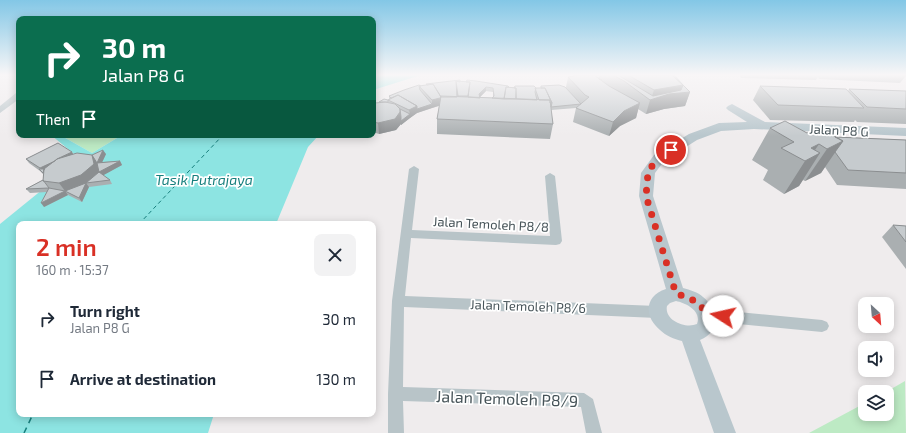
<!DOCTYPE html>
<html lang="en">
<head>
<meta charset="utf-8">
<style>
	body { margin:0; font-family:"Exo 2",sans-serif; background:#f2f2f3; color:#1f2937; height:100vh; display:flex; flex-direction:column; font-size:15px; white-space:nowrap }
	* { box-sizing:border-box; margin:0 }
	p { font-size:13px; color:#747a83 }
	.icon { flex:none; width:22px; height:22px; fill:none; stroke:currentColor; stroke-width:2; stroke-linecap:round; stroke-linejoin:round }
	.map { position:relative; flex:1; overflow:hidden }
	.details { position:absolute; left:16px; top:221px; width:360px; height:196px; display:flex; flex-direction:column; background:#fff; border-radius:8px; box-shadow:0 2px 10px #0003 }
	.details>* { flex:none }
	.banner { position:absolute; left:16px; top:16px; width:360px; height:122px; border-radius:8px; box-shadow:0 2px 10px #0003; background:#0b6e4f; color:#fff; overflow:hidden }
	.needle { width:26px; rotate:154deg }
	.tools { position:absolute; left:858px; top:297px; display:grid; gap:8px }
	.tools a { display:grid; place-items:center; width:36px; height:36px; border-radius:8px; background:#fff; box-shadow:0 2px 10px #0003; font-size:20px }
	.pin { position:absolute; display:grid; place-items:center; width:34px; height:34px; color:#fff; margin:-17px; border:2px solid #fff; border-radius:50%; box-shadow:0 1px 4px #0007 }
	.me { position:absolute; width:44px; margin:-22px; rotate:280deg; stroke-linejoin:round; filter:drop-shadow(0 0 3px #0008) }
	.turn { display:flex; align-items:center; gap:14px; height:84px; padding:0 20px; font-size:18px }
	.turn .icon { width:52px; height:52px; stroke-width:2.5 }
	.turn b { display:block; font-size:28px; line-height:34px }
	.then { display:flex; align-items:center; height:38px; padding:0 20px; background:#0003; gap:8px; font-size:15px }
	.round { display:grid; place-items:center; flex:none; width:42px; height:42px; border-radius:8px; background:#f2f2f3 }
	.summary { display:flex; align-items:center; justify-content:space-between; height:68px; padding:0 20px }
	h1 { font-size:24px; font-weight:600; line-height:30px; color:#d93025 }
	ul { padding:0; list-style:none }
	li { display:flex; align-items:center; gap:12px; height:60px; padding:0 20px }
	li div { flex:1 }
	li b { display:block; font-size:15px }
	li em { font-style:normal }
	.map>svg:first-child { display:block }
	.green { fill:#bdeac4 }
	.water { fill:#8de4e2 }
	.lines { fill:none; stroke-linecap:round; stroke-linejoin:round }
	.ferry-far1 { stroke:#167f7d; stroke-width:1; stroke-dasharray:4 3; stroke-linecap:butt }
	.ferry { stroke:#167f7d; stroke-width:1.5; stroke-dasharray:6 5; stroke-linecap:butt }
	.street { fill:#b8c4c8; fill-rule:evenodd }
	.secondary { fill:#b9c7cd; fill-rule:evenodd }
	.wall { fill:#aaafb1; fill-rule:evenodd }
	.shaded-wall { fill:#8b8e90 }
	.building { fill:#c6cbce; stroke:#8b8e90 }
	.route { stroke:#d93025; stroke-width:7; stroke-dasharray:0 12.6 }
	.labels { text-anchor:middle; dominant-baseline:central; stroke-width:3.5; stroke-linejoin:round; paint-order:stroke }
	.street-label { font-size:13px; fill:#465358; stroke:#fff }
	.water-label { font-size:14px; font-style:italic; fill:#167f7d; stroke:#fff }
	.near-street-label { font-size:16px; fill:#465358; stroke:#fff }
</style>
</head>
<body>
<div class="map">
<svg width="906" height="433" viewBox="0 0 906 433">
	<rect width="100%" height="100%" fill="#efeced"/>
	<path class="green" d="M60,135H122L92,153Z
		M905,381L906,433H809L865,403V414H887V392H886Z"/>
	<path class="water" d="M373,75H421L373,90Z
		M51,135H60L92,153L122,135H319L308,147L276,224H19V414H214L208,433H0V224L80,159Z"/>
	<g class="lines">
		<path class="ferry-far1" d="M139,224L223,135"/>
		<path class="ferry" d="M24,433L33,414"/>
		<path class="street" d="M16,93H19V99L0,113V106Z
			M414,166L419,169L412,230L550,236L545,176L550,173L555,176L562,241L560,244L556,245L411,238L405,296L657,306L662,308L664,312L662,316L657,318L404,307L403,387L584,393L593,399L602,433H586L581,407L403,401L404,433H388V394L392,301L409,169Z
			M707,309L822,320L827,322L829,326L827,330L822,332L707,321L702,319L700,315L702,311Z"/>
		<path class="secondary" d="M732,104L765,122L906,128V136L754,129L721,131L697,140L664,161L655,173L653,196L683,288C690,290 698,292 703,297C718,309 721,332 700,340L736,433H714L682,341C674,339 666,336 660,330C644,317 644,296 666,289L639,196L641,173L654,155L689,134L719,123L747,122L728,110L726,108L728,106ZM676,301C686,303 702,311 697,324C685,329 664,320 667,306L670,303Z"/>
	</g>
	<path class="wall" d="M596,75H674L690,92L685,106L664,109L646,114L638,109L636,118L620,126L609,136L573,122L576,108L551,110L553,124L550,139L437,134V119L439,106L432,108L417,113L410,118L401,125V124L396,130L379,134L373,132V104L388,100L389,99V96L421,86L460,82L509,87L536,88L566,87L568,77L595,76ZM486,91L493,92V97L492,98H480V97Z
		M740,75H906V76L900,83L819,79L818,77L816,80L741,78Z
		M760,86L848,91L849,89L906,91V124L857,122L855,120L854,122L770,120L753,100Z
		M770,128L835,137L906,140V189L837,185L825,167L821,173L805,181L803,180L799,186L784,194L763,180L768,170L752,160Z
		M72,152L73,154L92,155L106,154L102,162L120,161L122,165L103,175L110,180L112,184L89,187L82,202L68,195L44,207L47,192L30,193L26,189L43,180V174L40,171L29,163L26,159Z
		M893,225L906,226V269L882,237Z"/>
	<path class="shaded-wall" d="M683,85L690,92L685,106L664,109L646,114L650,100L651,99L654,90Z
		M486,87V91L479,98V94Z
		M441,98V105L432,108V100Z
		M640,103L636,118L620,126L609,136L613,122L624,111Z
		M432,104V108L417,113L410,118L401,125V124L396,130L379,134L378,123L400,112L410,114L409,110L417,106Z
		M843,141L821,173L805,181L827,149Z
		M819,144L809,159L820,153L799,186L784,194L805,161L811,148Z
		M103,150L106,154L100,167L97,163Z
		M72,152L74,156L43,172L40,168Z
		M92,155L100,167L120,161L122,165L102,176L86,183L89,187L82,202L79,198L65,191L59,183Z
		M65,191L68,195L44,207L41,203Z"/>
	<path class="building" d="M578,75H594L609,86L640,103L624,111L613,122L576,108L589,97L585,95L568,77Z
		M596,75H600L599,79L602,80L595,76Z
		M613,75H618L653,96L681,90L683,85L690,92L669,94L650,100L624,81Z
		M628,75H672L683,85L654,90Z
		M672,75H674L683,85Z
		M460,80V82L456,81L457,97H441L433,84L427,85L426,84Z
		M467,80L476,81L508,86L509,87H506L504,99L492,98L494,96L493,88L486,87L479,94L480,98L468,97L470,82H466Z
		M456,81L470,82L468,96H458Z
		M433,84L441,97L440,98L432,100L419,86Z
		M419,85L421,86H419L420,90L432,104L417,109V106L398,95L391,98L389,96L404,90Z
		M559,85L565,87L581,104L551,107L552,103L545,88H541V86Z
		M515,86H534L536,88L535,92L537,100L516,99V88H514Z
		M760,86L846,89L864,108L778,105Z
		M506,87L516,88V99H504Z
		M535,88H545L552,103H550V100H539Z
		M849,89L906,91V109L867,107Z
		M398,95L417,106L409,110L388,100Z
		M441,96L550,100L553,124L437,119Z
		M384,99L388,100V102H379Z
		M385,102L395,104L400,109V112L395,119L378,123L373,122V104L375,103Z
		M400,109L410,114L401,121V117Z
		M785,121L807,133L818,127L843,141L827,149L819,144L811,148L820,153L805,161L781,148L794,142L770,128Z
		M835,137L906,140V173L848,170L835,152L843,141Z
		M58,143L72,152L57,159L55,161L40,168L26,159Z
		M103,150L97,163L92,155Z
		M77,153L92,155L94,164L81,175L59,183L43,181L44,169L57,159Z
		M120,161L99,172L97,163Z
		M39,169H45H44L43,173Z
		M99,172L110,180L86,183Z
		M43,180L49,188L26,189Z
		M86,183L79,198L65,191Z
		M49,188L65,191L41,203Z
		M893,225L906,226V242Z"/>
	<linearGradient id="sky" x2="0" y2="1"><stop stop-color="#83c7e6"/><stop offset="0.55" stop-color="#f8f6f7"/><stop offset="1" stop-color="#f8f6f7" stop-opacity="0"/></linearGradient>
	<rect width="906" height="136" fill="url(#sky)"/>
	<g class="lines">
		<path class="route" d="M671,150L659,158L652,166L648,173L646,196L676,294C690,297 700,302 707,315L723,316"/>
	</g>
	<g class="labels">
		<g class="street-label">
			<text transform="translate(839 130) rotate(3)">Jalan P8 G</text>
			<text transform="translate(491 224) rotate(3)">Jalan Temoleh P8/8</text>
			<text transform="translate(528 306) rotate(2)">Jalan Temoleh P8/6</text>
		</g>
		<g class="water-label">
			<text x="204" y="179">Tasik Putrajaya</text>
		</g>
		<g class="near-street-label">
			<text transform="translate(507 398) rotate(2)">Jalan Temoleh P8/9</text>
		</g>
	</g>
</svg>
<div class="tools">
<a><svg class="needle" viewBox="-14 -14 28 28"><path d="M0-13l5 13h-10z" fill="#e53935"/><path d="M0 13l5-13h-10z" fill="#747a83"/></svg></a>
<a><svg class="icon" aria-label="sound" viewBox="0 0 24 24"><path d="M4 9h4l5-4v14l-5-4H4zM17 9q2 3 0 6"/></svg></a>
<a><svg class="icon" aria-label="layers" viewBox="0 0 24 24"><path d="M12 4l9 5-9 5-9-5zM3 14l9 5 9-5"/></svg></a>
</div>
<div class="pin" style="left:671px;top:150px;background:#d93025"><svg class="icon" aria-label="arrive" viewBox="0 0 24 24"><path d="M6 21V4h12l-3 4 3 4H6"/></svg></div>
<svg class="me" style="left:723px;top:316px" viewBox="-20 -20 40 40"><circle r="19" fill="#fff"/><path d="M0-13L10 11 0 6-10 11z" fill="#d93025"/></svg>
<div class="banner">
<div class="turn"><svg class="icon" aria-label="right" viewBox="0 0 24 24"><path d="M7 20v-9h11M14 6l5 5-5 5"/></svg><div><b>30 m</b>Jalan P8 G</div></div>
<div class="then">Then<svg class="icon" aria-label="arrive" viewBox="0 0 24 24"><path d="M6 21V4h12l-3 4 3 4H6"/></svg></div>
</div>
<section class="details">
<div class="summary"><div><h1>2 min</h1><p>160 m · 15:37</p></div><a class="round"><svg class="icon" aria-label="close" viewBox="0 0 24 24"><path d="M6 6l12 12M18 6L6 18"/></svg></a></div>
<ul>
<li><svg class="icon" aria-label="right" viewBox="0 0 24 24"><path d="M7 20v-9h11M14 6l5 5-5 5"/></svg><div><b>Turn right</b><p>Jalan P8 G</p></div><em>30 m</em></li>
<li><svg class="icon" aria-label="arrive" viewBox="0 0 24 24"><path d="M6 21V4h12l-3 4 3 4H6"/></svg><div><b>Arrive at destination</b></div><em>130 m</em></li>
</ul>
</section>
</div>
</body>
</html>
